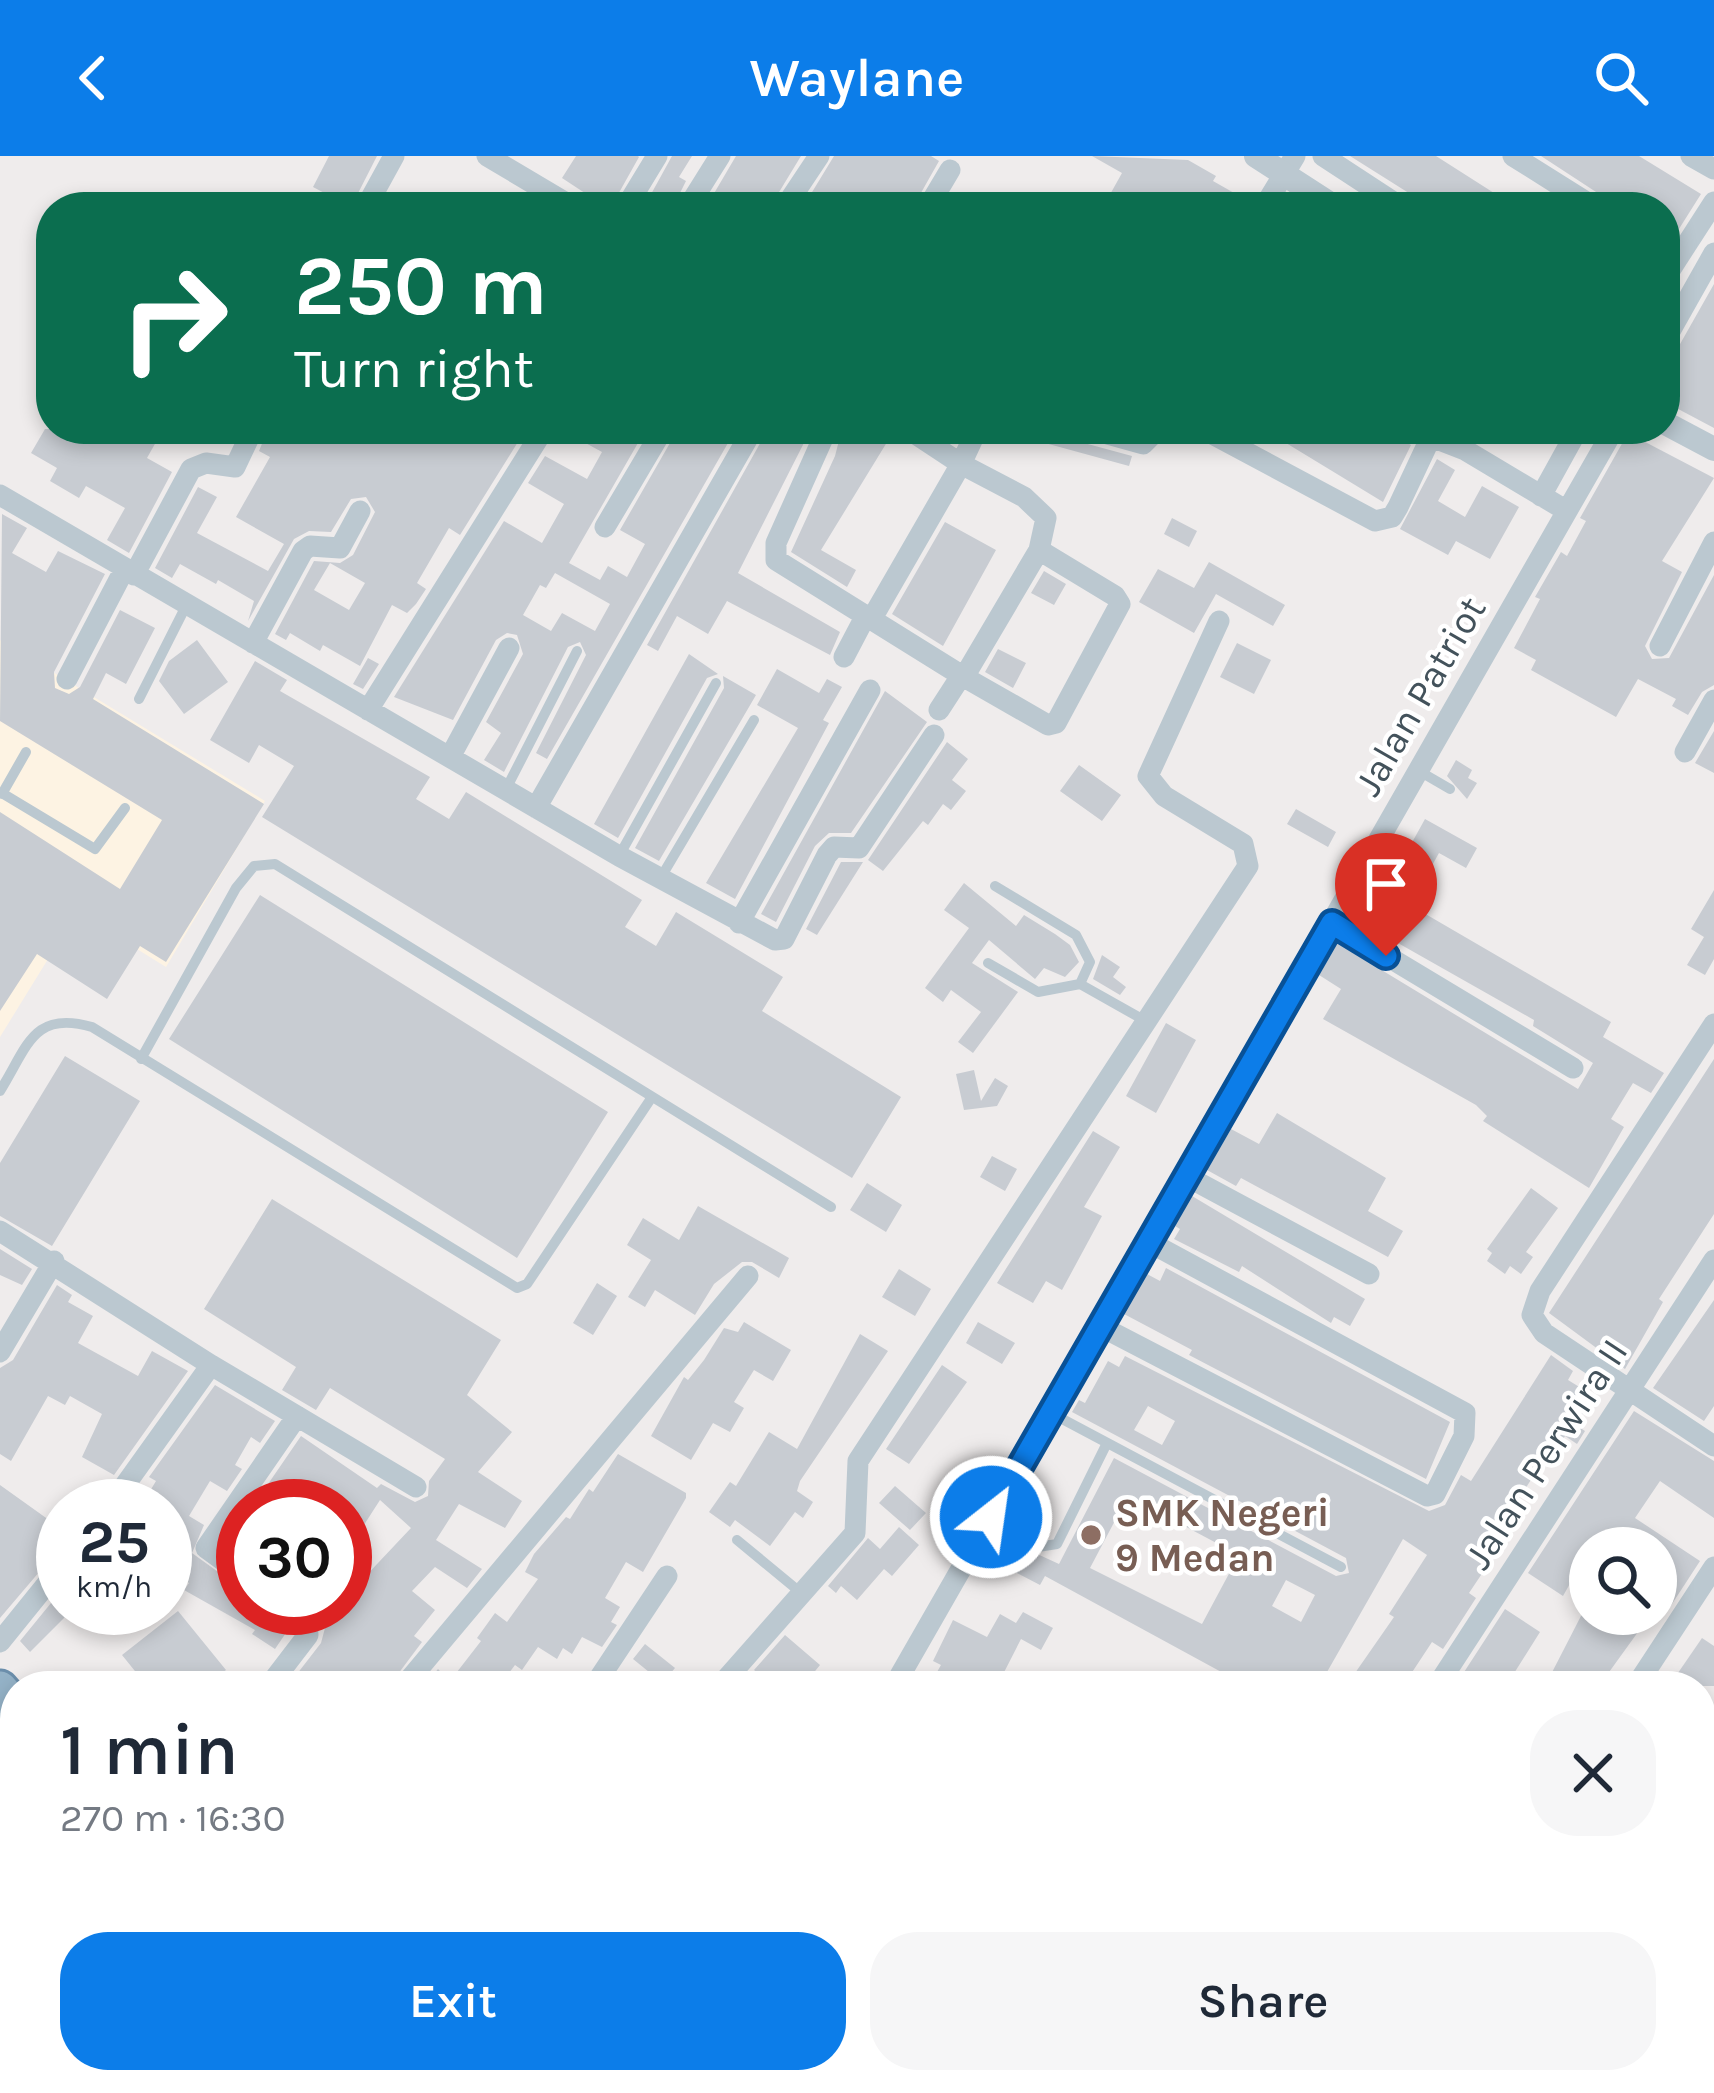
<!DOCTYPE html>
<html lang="en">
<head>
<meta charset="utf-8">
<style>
	body { margin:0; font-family:Karla,sans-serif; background:#f6f6f7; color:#1f2937; height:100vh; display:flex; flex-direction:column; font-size:45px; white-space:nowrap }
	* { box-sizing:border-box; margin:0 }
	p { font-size:39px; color:#747a83 }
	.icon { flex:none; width:66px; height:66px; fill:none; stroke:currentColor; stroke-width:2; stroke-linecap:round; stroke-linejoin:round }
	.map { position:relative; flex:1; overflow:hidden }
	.drawer { position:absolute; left:0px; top:1515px; width:1716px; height:423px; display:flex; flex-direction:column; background:#fff; border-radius:48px 48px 0 0; box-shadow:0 6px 18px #0003 }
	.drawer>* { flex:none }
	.top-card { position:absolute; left:36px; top:36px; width:1644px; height:252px; border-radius:48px; box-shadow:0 6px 18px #0003; background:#0b6e4f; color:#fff; overflow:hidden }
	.tools { position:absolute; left:1569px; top:1371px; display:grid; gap:24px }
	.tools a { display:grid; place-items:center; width:108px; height:108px; border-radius:50%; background:#fff; box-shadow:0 6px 18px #0003; font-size:60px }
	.speed { position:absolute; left:36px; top:1323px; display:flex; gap:24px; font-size:60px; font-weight:700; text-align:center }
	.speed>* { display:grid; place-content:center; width:156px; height:156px; border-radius:50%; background:#fff; box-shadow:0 6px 18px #0003; line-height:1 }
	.speed small { font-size:30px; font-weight:400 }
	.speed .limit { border:18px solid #d22; background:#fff; color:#111 }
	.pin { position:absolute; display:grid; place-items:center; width:102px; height:102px; color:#fff; margin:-123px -51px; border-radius:50% 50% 50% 0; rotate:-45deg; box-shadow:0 0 12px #0007 }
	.pin .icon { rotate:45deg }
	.me { position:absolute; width:132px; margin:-66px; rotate:30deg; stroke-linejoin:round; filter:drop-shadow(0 0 9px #0008) }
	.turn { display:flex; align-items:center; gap:42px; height:252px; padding:0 60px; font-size:54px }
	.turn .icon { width:156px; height:156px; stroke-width:2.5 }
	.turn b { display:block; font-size:84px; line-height:102px }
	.round { display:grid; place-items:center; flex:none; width:126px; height:126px; border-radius:48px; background:#f6f6f7 }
	.summary { display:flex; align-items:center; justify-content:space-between; height:204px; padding:0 60px }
	h1 { font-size:72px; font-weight:600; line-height:90px }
	.primary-button { display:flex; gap:24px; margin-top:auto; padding:24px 60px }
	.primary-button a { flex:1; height:138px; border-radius:48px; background:#0c7de9; color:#fff; font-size:48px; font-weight:600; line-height:138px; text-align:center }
	.primary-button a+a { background:#f6f6f7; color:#1f2937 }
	header { display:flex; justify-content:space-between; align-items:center; height:156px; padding:0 60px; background:#0c7de9; color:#fff; font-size:54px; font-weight:600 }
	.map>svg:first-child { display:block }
	.commercial { fill:#fdf3e3 }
	.green { fill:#b6f1c9 }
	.building { fill:#c8ccd2; fill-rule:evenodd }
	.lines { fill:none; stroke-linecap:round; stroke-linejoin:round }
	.trunk-casing { stroke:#6b8eab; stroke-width:39 }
	.service { stroke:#bbc8d0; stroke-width:10 }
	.minor { stroke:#bbc8d0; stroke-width:21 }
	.tertiary { stroke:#bbc8d0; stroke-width:24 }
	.trunk { stroke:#94b2c7; stroke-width:33 }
	.route-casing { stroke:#085197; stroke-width:30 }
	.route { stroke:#0c7de9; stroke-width:21 }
	.education-dot { fill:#8d6e63; stroke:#fff; stroke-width:4.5 }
	.labels { text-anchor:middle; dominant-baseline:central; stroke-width:9; stroke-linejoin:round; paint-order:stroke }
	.street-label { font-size:39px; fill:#43525b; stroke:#fff }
	.education-label { font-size:39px; font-weight:bold; fill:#785e54; stroke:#fff; text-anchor:start }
</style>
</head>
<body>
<header><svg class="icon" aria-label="back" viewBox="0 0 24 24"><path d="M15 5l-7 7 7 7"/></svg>Waylane<svg class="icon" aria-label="search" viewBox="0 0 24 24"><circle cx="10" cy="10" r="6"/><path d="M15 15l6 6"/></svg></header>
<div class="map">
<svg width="1714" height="1937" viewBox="0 0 1714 1937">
	<rect width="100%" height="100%" fill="#efecec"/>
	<path class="commercial" d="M0,484L265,645L166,811L77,756L0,881Z"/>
	<path class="green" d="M57,1923H159L172,1937H42Z"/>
	<path class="building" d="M329,0H377L351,51H326L332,41L313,31Z
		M576,0H638L639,1L611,51H593L597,45L562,22Z
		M672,0H692L679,21L686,25L673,51H644Z
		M736,0H801L770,51H706Z
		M834,0H931L939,5L913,51H803Z
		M1092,0L1188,4L1216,20L1213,25L1250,46L1249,51H1103L1122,17Z
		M1350,0H1436L1516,51H1431Z
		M1541,0H1639L1701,38L1672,84L1665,79V51H1619Z
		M1714,128V272L1665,246V200L1671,204Z
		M45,273H133L156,286L147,302L172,316L129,397L107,384L125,352L86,330L79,342L50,325L57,312L31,297Z
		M268,273H447L470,286L479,273H526L460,379L449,372L417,427L426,433L416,448L407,457L392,449L360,510L323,489L320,495L290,477L286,484L275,478L314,405L340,407L353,399L375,356L366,341L351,343L331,376L309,375L294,383L248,465L254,445L218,424L216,428L180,408L172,422L155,412L198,331L217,341L197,377L268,415L284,388L236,361L270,301L259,295ZM330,407L365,427L349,454L314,434Z
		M560,273H646L569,407L600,424L608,410L627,421L645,388L620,374L678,273H736L547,603L536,597L586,499L580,486L568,491L504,616L484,604L501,577L486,566L523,498L517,479L507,477L496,484L453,564L394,541L504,365L542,387L564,348L528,327L545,300L587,323L602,296ZM555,417L610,448L595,475L562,457L551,475L523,459L540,429L546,432Z
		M768,273H811L738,417L840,476L830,499L727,445L708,478L677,460L658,495L647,489Z
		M842,273L869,279L882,273L892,278L821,394L856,414L847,431L791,396L835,300Z
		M1049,273H1074L1084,287L1132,300L1129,310L1045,287Z
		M1263,273H1385L1411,289L1383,346Z
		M1628,277L1714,322L1662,405L1682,416L1645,490L1652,503L1669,502L1714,419V529L1702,536L1688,559L1672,550L1676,543L1638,523L1616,561L1531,514L1536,504L1514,492L1540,443L1535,441L1561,396L1567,400L1586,365L1580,362Z
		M1437,303L1455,314L1438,345L1465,361L1482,330L1519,351L1490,403L1456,385L1448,399L1400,373Z
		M2,358L27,372L12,397L46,416L58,395L105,418L54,516L55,532L69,538L80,531L120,454L155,472L126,528L106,517L93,543L264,648L166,806L140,790L107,843L37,798L0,855V656L120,733L162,664L0,565Z
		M1172,362L1197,375L1189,391L1164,378Z
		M945,366L996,394L943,490L892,458Z
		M1209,406L1285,449L1273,470L1216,438L1194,477L1139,446L1158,413L1194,432Z
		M1044,415L1066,428L1054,449L1031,437Z
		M197,484L228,526L184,558L159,525L169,505Z
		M1237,487L1271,504L1254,538L1220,521Z
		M998,493L1026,507L1013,532L985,516Z
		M689,498L718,518L707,522L618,682L594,668Z
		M368,502L379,508L363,533L353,528Z
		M255,505L287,524L280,535L430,621L416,643L449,663L466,636L642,744L625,771L656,790L676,756L783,821L762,855L901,941L852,1022L262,661L294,610L259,589L249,607L210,584Z
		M777,513L819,537L827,523L842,531L823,564L829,567L735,743L706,727L798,572L757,549Z
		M723,520L756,539L659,705L635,692L724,532Z
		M885,535L927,566L851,677H829L815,690L776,766L761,758Z
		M1714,575V617L1695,607Z
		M947,586L968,603L952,624L966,635L951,654L943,648L928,669L923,665L883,715L868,704Z
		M1456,604L1472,614L1468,622L1477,627L1467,643L1447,620Z
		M1079,609L1121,639L1102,665L1060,635Z
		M1296,653L1336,676L1328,691L1287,668Z
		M1425,663L1477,692L1466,712L1439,697L1410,749L1611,866L1603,881L1664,917L1651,937L1633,927L1611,963L1624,971L1589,1032L1483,965L1487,960L1476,949L1323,863L1341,833L1319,819L1337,787L1578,933L1593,907L1533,870L1534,864L1352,761L1396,683L1410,690Z
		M863,706L817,779L806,773L841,706Z
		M964,727L1016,770L1024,759L1055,778L1070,789L1079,806L1065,821L1044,812L1035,823L989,784L972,807L1018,836L973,897L958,886L981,856L951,834L943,846L925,832L969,772L944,754Z
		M1714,734V803L1705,819L1687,809L1704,781L1691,773Z
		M260,739L608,956L517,1102L169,883Z
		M1102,799L1120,811L1113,821L1126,831L1120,839L1093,823Z
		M1166,867L1196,884L1156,957L1126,940Z
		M65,900L140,945L52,1090L0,1060V1007Z
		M1714,903V1058L1659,1143L1663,1146L1625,1213L1549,1157Z
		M974,914L981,945L995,922L1008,930L997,950L964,954L956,918Z
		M1277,957L1386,1022L1368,1055L1403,1075L1388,1101L1241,1022L1236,1030L1207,1014L1231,973L1259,988Z
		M1093,975L1120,991L1084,1051L1102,1060L1062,1134L1046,1125L1033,1147L997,1127Z
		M992,1000L1017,1013L1005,1035L980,1021Z
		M867,1027L902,1049L886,1076L850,1054Z
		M1531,1032L1558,1052L1526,1096L1533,1101L1521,1118L1510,1110L1505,1118L1487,1105L1492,1097L1487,1093Z
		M1192,1040L1365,1143L1350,1170L1334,1161L1331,1167L1242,1110L1239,1116L1174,1083L1180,1073L1175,1070Z
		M272,1043L501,1184L467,1239L512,1276L478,1316L522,1345L505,1372L459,1348L436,1384L482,1413L467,1432L435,1411L412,1435L435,1454L414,1480L422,1486L389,1530L376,1522L369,1530L290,1527L321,1487L325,1472L318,1452H345V1442L411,1372L380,1344L362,1372L355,1367L345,1382V1350H253L301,1280L377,1332L381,1328L415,1346L428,1340L429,1325L445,1303L330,1232L316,1254L282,1234L296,1211L204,1153Z
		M698,1050L789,1102L779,1122L752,1106H742L714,1128L695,1159L655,1134L645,1151L628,1141L651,1104L627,1089L643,1062L679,1084Z
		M0,1093L32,1113L22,1129L0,1119Z
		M1166,1112L1450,1266L1426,1323L1189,1199L1192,1194L1124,1158L1147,1118L1160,1125Z
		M899,1113L931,1133L915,1160L882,1141Z
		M597,1127L617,1140L593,1179L573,1167Z
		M57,1129L72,1139L68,1146L93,1160L78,1187L138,1220L152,1195L188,1215L114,1319L82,1301L102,1258L70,1240L65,1249L48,1240L11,1305L0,1298V1212L13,1204Z
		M1714,1144V1250L1704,1265L1653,1232Z
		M744,1166L791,1194L773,1225L754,1214L734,1246L744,1252L730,1276L713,1267L691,1304L651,1280L684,1221L688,1224L704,1204L724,1172L738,1176Z
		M978,1166L1015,1187L1002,1208L966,1187Z
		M860,1178L888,1195L800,1325L797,1335L813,1346L803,1362L795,1356L770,1390L735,1364L730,1371L709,1356L730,1326L736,1330L769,1276L797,1293Z
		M1551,1199L1573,1215L1568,1224L1594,1240L1576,1269L1585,1275L1577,1288L1565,1280L1553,1300L1548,1297L1513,1352L1522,1358L1469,1437L1476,1442L1443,1493L1432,1486L1403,1530H1346L1394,1461L1389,1458L1427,1399L1403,1383L1319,1530H1247L1045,1420L1040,1429L998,1407L1009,1385L1059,1408L1114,1302L1336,1420L1349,1417L1346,1402L1072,1256L1079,1244L1085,1247L1108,1205L1119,1211L1125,1200L1429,1355L1445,1349L1461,1319L1471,1325ZM1148,1250L1175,1265L1162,1289L1134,1274ZM1128,1340L1239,1399L1202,1468L1090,1412ZM1286,1424L1315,1439L1301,1466L1272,1450Z
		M942,1209L967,1226L909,1308L886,1293Z
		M215,1229L275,1265L260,1287L251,1281L235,1309L242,1313L227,1335L210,1325L189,1360L204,1369L192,1397L243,1434V1452H281L292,1468L275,1493L252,1478L255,1474L184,1434L189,1427L165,1412V1350H141L156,1325L149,1321Z
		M1634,1255L1714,1305V1362L1660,1325L1635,1362L1700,1405L1670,1451L1656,1442V1392H1590L1563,1440L1528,1417Z
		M618,1298L686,1337V1342L643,1416L626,1406L605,1442L620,1451L611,1466L617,1469L602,1491L582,1481L572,1498L563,1492L557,1503L538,1491L522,1514L515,1509L499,1530H424L438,1513L450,1525L481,1485L477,1482L495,1457L507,1466L538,1423L525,1416L534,1398L566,1361L570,1363L589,1333L593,1336Z
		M0,1329L63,1374V1388L0,1462Z
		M895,1330L926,1357L910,1374L879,1347Z
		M243,1365V1400L227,1388Z
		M899,1371L919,1389L892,1420L884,1413L857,1444L841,1430L836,1437L828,1430L868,1382L880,1393Z
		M60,1436L63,1452H116L99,1475L71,1455L30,1496L20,1485Z
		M1505,1453L1540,1476L1506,1530H1455Z
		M178,1455L226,1514L206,1530H147L122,1499Z
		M1023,1456L1053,1472L1041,1494L1021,1483L997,1530H929L941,1509L933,1505L953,1464L987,1481L1000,1458L1016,1467Z
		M1582,1458H1651L1599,1530H1545Z
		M785,1479L820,1509L803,1530L788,1521L773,1530L754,1514Z
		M1702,1482L1714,1490V1530H1669Z
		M645,1488L675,1512L660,1530H637L649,1516L633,1503Z
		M499,1923H543L557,1936L569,1923H618L605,1937H506Z
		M964,1923H979L1000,1937H954Z
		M1020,1923H1048L1038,1937H1009Z
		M1478,1923H1586L1578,1937H1493Z
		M1683,1923H1708L1695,1937H1669Z"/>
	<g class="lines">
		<defs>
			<path id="trunk" d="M0,1532L15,1549
				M0,1567L15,1584
				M302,1923L314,1937
				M339,1923L351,1937"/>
		</defs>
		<use href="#trunk" class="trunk-casing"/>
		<path class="service" d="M139,543L186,450
			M1419,615L1450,633
			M505,635L577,495
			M2,637L95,693L125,652
			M2,638L26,596
			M619,700L716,527
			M660,723L754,564
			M995,730L1076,779L1090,806L1080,828L1144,864
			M988,807L1038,836L1080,828
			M141,903L236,732L254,710L275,708L831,1051
			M0,935C28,890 33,854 92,871L517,1132L527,1128L652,941
			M1051,1257L1341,1411
			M991,1362L1038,1391L1057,1388L1106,1289
			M737,1384L800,1436
			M233,1530L235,1528
			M165,1923L177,1937
			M721,1923L738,1937
			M841,1923L859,1936"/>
		<path class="minor" d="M487,0L573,51
			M1323,0L1401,51
			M1513,0L1594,51
			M1691,0L1714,13
			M366,51L394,0
			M626,51L657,0
			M688,51L720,0
			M785,51L819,0
			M928,51L950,14
			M1264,51L1295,0
			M1665,122L1714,46
			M1665,184L1714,97
			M827,273L776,387V404L964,521L1039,394L1046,362L1024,341L961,308L974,280L964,273
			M1089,273L1143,288L1158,273
			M1203,273L1375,365L1392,361L1398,351L1429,285
			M1411,273L1465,294L1567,355
			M0,339L619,700L775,784L784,783L827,699L834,691L859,692L934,579
			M1541,340L1578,273
			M605,371L663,273
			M134,419L191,313L206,307L235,311L253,273
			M871,464L961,308L908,273
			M253,487L303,395L310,390L340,392L360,355
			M1660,490L1714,386
			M844,501L865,461
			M964,521L1048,569L1056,567L1120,448L1115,440L1039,394
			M67,523L124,414
			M368,554L544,273
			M939,554L961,520
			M1685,596L1714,544
			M450,601L509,492
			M536,652L753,273
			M739,767L870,534
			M1332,767L1573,912
			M1714,868L1540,1135L1532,1159L1544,1177L1714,1290
			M1186,1020L1369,1118
			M0,1075L211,1209L416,1331
			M1100,1170L1427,1340L1435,1338L1464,1280L1465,1257L1149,1086
			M0,1196L54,1105
			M110,1350L211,1209
			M243,1419L206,1392L297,1260
			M0,1486L63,1408
			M269,1530L308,1479L307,1462L296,1452
			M404,1530L748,1120
			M594,1530L667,1420
			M720,1530L855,1377L858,1305L1248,710L1243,688L1164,640L1148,620L1219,465
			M894,1530L1614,273
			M1437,1530L1714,1104
			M1636,1530L1714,1411
			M1701,1619L1714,1628
			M0,1653L15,1646
			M0,1732L15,1750
			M1701,1780L1714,1787
			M0,1901L15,1888
			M1088,1923L1103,1937
			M1451,1923L1465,1937
			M417,1937L429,1923
			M662,1937L670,1923
			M1127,1937L1138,1923
			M1409,1937L1419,1923
			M1593,1937L1606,1923"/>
		<path class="tertiary" d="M1256,0L1335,51
			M1665,267L1714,293"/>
		<use href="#trunk" class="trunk"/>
	</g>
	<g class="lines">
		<defs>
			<path id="route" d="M991,1361L1332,767L1386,800"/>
		</defs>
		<use href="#route" class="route-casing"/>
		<use href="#route" class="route"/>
	</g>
	<circle class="education-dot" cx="1091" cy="1379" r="12"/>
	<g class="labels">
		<g class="street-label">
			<text transform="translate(1420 540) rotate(-60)">Jalan Patriot</text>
			<text transform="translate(1546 1298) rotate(-57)">Jalan Perwira II</text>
		</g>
		<g class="education-label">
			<text x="1115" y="1357">SMK Negeri<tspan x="1115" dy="45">9 Medan</tspan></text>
		</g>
	</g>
</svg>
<div class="tools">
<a><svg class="icon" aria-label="search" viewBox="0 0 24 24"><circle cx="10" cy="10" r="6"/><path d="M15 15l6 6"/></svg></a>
</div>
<div class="speed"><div>25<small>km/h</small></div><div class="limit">30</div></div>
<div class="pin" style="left:1386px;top:800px;background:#d93025"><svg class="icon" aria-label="arrive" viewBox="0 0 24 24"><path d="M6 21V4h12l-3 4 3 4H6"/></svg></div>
<svg class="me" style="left:991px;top:1361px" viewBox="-20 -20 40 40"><circle r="17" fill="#0c7de9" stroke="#fff" stroke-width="3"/><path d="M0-11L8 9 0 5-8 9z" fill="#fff"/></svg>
<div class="top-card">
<div class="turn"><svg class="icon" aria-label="right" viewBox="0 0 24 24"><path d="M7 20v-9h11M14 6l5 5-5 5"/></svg><div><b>250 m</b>Turn right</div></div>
</div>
<section class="drawer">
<div class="summary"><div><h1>1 min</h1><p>270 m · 16:30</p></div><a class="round"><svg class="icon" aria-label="close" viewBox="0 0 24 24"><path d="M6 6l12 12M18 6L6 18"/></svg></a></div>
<div class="primary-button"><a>Exit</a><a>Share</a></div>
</section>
</div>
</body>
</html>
